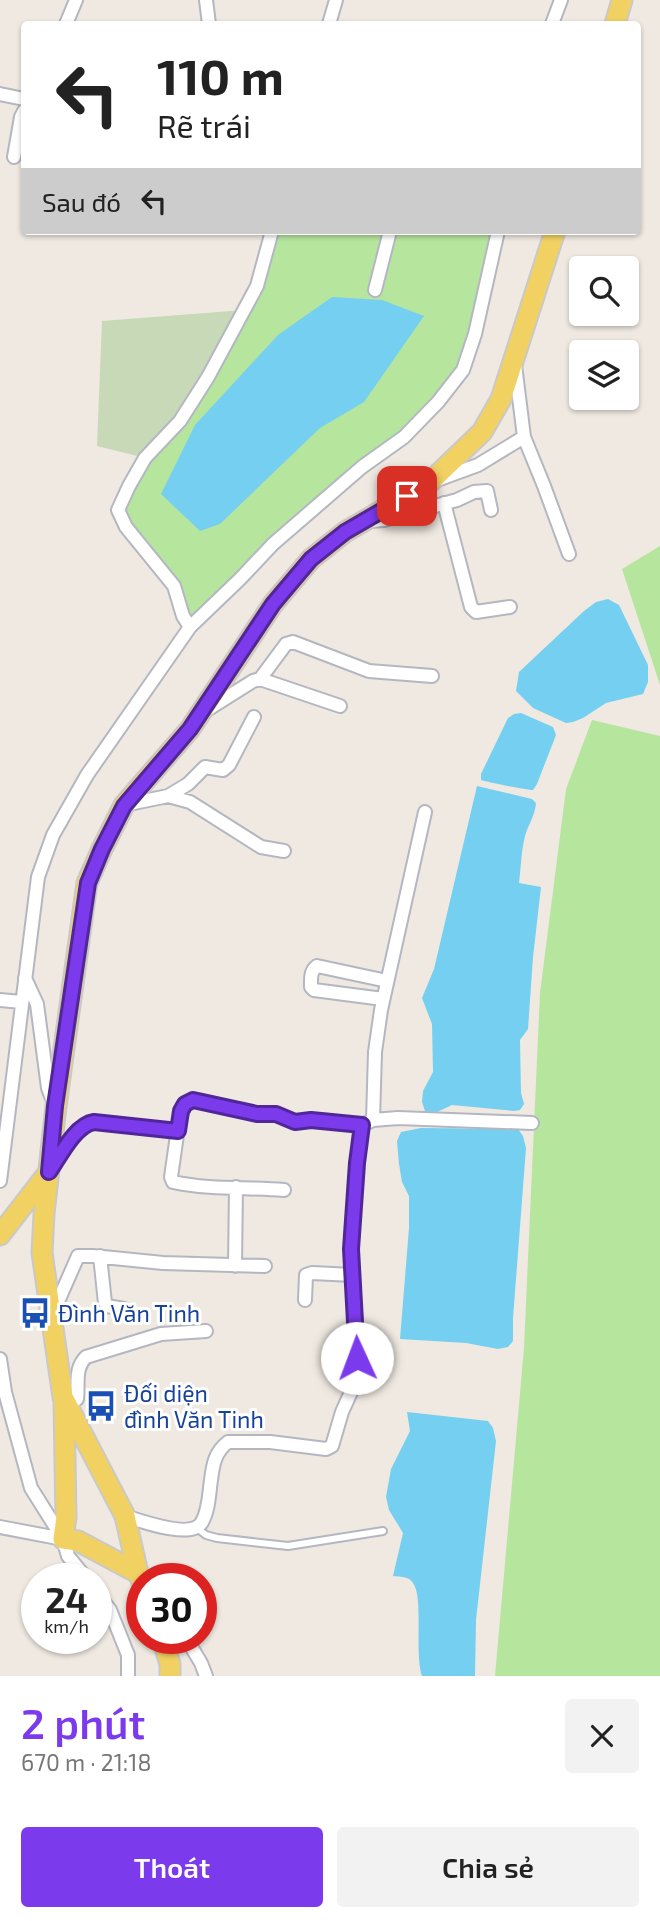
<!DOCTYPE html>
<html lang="vi">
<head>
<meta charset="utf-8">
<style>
	body { margin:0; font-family:"Exo 2",sans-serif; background:#f2f2f2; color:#222; height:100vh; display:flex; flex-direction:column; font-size:26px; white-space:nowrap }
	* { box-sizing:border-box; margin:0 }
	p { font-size:23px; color:#767676 }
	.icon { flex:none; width:38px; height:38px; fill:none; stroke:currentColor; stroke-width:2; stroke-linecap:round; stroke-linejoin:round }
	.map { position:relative; height:1676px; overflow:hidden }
	.details { display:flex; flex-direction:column; background:#fff; flex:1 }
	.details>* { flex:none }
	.guide { position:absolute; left:21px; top:21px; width:620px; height:214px; border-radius:7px; box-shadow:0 2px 5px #0004; background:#fff; color:#222; overflow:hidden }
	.buttons { position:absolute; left:569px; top:256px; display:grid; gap:14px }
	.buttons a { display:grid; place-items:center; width:70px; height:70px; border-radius:7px; background:#fff; box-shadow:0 2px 5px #0004; font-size:35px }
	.speed { position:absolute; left:21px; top:1563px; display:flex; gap:14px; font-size:35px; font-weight:700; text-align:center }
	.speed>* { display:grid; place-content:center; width:91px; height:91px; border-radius:50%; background:#fff; box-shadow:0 2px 5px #0004; line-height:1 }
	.speed small { font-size:18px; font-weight:400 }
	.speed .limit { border:10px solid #d22; background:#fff; color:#111 }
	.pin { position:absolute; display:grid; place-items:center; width:60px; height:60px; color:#fff; margin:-30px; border-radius:14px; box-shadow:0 4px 10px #0006 }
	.me { position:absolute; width:77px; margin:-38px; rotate:358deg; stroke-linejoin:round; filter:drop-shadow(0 0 5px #0008) }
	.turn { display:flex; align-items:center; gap:24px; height:147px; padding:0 21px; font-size:32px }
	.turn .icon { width:91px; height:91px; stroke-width:2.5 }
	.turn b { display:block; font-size:49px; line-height:60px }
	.then { display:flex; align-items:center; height:66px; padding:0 21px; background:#0003; gap:14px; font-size:26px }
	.round { display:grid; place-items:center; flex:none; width:74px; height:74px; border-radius:7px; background:#f2f2f2 }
	.head { display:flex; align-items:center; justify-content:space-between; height:119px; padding:0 21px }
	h1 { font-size:42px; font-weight:600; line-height:52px; color:#7c3aed }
	.cta { display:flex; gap:14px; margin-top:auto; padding:14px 21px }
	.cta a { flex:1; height:80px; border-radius:7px; background:#7c3aed; color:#fff; font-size:28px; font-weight:600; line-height:80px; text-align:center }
	.cta a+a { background:#f2f2f2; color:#222 }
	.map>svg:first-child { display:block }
	.green { fill:#b6e59e }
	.cemetery { fill:#c8d9b8 }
	.water { fill:#75cff0 }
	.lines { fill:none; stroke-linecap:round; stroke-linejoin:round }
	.service-casing { stroke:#b4b7c1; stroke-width:10 }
	.minor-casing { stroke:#b4b7c1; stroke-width:16 }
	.primary-casing { stroke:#c9c9c9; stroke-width:23 }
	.service { stroke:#fff; stroke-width:6 }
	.minor { stroke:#fff; stroke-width:12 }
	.primary { stroke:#f2d163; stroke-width:19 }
	.route-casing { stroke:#51269a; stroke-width:18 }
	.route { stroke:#7c3aed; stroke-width:12 }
	.labels { text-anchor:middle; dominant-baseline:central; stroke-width:6; stroke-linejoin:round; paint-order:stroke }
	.transit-label { font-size:23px; fill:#164399; stroke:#fff; text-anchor:start }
</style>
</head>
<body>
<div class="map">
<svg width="660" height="1676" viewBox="0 0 660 1676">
	<rect width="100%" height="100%" fill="#efe9e1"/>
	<path class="green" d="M272,231H498L463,370L438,402L362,467L190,627L173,586L118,510L257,286Z
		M660,546V685L622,569Z
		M592,720L660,736V1676H495L524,1348L540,993L566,789Z"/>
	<path class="cemetery" d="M244,310L208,377L145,458L97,446L102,321Z"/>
	<path class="water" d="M332,297L382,300L424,316L364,402L320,428L220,524L200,531L161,494L195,425L278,335Z
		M608,599L619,605L648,665V682L643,694L606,703L583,718L573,722L566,723L533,708L516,691L519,672L584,611L596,602Z
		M521,713L553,727L556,735L537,784L533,790C527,790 486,782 481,780V774L508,718L514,714Z
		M477,786L532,799L536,803C535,816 528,825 525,836C521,852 521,868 519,883L541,887L533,957L528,1029L520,1040L521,1093L524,1104L520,1110L514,1111L452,1105L435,1113L425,1111L422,1102L423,1091L433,1072L432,1024L422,998L434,969Z
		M421,1128L518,1129L523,1136L526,1148L513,1318V1341L508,1347L498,1349L466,1343L400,1339L409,1228V1196L402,1182L399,1164L397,1141L401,1132Z
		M407,1412L488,1421L493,1428L496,1441L476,1620L475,1676H422C414,1653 424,1598 413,1583C409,1576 400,1577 393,1576L403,1533L389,1510L386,1497L391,1469L410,1431Z"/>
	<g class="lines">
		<defs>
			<path id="service" d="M197,1528L206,1535L217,1538L288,1546L383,1531"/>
			<path id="minor" d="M206,0L209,24
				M66,24L76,0
				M329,24L336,0
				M552,24L561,0
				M0,94L24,99
				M14,157L21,117L24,111
				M375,290L390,231
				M515,365L524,437L544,486L569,554
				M437,480L478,465L524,437
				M444,503L471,607L476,612L510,607
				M369,521L384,520L457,500L474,492L487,491L491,510
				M190,627L183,616L174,586L126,527L118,510L129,486L145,458L180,421L208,377L257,286L272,231
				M260,679L286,644L293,642L369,671L432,676
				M207,710L253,681L260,679L340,706
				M168,796L188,784L205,767L223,770L229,765L254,717
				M124,805L168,796L190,802L261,847L284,851
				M25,978L37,1004L48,1088L55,1106
				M383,999L314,990L311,987C311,979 310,971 317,966L387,981
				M0,1000L21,1002
				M373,1120L375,1052L381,1010L425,812
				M51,1169C62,1153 74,1125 94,1122L178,1131
				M0,1181L38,877L53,835L87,775L190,627L240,579L273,544L362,467L404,437L438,402L463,370L475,334L498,231
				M284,1190C247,1187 210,1190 173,1182L171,1177L179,1121L185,1104L193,1100L202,1101L257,1114H276L295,1122L311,1120L362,1125L373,1120L398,1118L532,1123
				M100,1256L105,1303L107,1306L124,1309
				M235,1266L236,1187
				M305,1300L306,1275L312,1273L353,1275
				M52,1315L78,1256H93L163,1263L265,1266
				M0,1359L5,1392L31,1488L63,1539L68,1556L86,1578
				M63,1397L72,1402L77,1399C79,1383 74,1369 86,1357L161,1334L206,1331
				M125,1516C141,1521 192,1540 202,1522C209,1510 209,1493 211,1480C213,1464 215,1452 228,1442H270L326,1449L332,1446L342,1412L351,1392L357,1358L351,1249L357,1163L362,1125
				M0,1527L63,1539
				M96,1592L110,1610L128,1655V1676
				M186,1638L201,1663L206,1676"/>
			<path id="primary" d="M615,24L622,0
				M0,1235L48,1173
				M64,1403L66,1517L63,1539L78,1541L138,1573
				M142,1582L138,1573L125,1516L63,1397L42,1253L44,1214L56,1106L87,883L102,849L124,805L190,729L273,604L311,559L345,532L429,483L482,432L501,399L555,231
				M162,1638L170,1664V1676"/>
		</defs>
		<use href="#service" class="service-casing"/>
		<use href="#minor" class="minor-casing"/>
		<use href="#primary" class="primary-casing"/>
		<use href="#service" class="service"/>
		<use href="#minor" class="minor"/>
		<use href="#primary" class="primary"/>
	</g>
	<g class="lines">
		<defs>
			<path id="route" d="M357,1358L351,1249L357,1163L362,1125L311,1120L295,1122L276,1114H257L193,1100L185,1104L181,1111L178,1131L94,1122C75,1125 60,1156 49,1172L55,1106L88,883L102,849L124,806L190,729L273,604L311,559L345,532L407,496"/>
		</defs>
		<use href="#route" class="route-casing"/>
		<use href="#route" class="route"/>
	</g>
	<defs>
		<symbol id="bus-bare" viewBox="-9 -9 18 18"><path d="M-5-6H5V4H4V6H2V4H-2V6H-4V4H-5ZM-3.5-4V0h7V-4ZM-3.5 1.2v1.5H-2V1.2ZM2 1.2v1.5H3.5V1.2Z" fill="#1a4fb4" stroke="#fff" stroke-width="2.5" paint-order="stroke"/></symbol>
	</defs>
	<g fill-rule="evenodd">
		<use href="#bus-bare" x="13" y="1291" width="44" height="44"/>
		<use href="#bus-bare" x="79" y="1384" width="44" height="44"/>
	</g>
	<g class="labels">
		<g class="transit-label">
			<text x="58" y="1313">Đình Văn Tinh</text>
			<text x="124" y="1393">Đối diện<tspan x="124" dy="26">đình Văn Tinh</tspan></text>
		</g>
	</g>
</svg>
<div class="buttons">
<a><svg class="icon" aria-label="search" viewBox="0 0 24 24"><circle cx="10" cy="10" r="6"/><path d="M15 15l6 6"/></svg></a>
<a><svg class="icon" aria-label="layers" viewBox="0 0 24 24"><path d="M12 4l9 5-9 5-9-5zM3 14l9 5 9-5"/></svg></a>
</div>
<div class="speed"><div>24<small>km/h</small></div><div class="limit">30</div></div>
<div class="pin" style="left:407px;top:496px;background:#d93025"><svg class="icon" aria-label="arrive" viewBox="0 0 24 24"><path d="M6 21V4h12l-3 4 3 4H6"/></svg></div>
<svg class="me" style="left:357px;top:1358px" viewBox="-20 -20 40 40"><circle r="19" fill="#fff"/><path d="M0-13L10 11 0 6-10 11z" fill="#7c3aed"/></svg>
<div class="guide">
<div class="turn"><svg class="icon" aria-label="left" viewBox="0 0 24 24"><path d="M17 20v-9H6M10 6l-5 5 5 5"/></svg><div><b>110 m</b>Rẽ trái</div></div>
<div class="then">Sau đó<svg class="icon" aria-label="left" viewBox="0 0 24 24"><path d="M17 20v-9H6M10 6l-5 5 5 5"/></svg></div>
</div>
</div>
<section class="details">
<div class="head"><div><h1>2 phút</h1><p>670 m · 21:18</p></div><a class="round"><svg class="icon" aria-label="close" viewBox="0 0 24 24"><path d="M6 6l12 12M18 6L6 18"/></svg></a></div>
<div class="cta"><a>Thoát</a><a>Chia sẻ</a></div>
</section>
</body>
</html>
